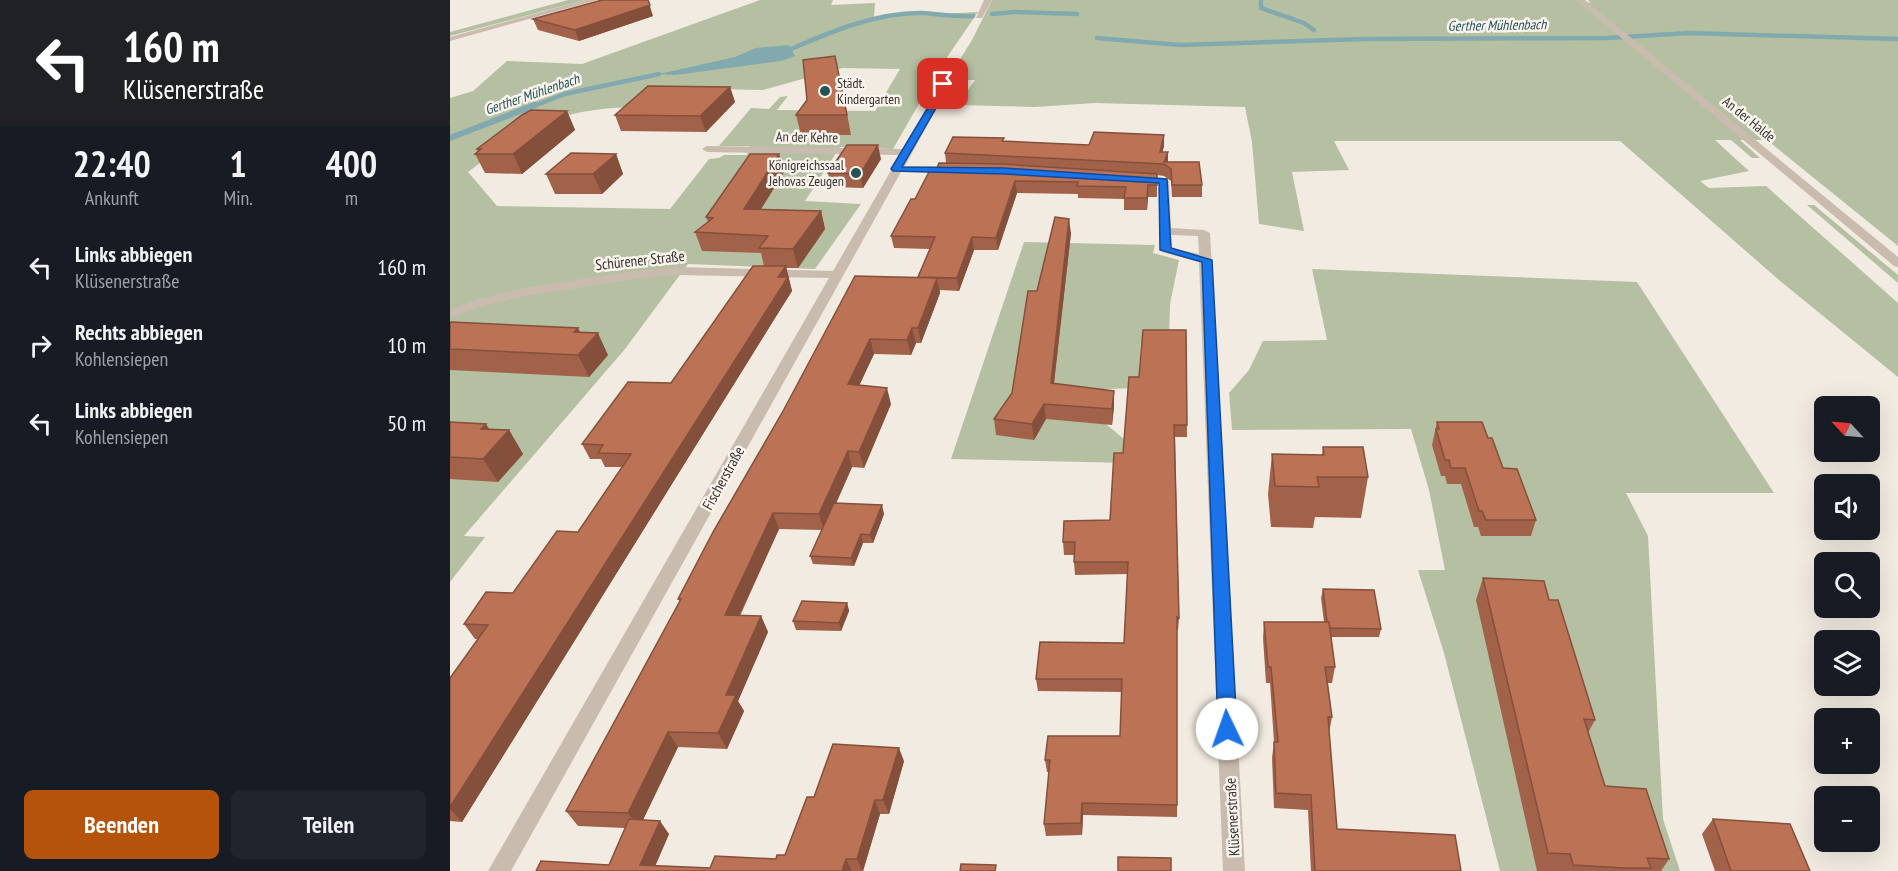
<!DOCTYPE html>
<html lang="de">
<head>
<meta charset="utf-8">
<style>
	body { margin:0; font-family:"PT Sans Narrow",sans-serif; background:#20242c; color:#f1f3f6; height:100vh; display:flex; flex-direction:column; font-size:22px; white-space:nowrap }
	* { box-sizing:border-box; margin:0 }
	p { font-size:20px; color:#9ea1a6 }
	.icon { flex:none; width:33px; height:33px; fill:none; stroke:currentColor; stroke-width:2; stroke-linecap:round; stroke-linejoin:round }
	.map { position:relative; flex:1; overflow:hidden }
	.sheet { display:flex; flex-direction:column; background:#171b24; width:450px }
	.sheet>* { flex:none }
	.top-card { background:#202124; color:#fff; overflow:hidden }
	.needle { width:39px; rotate:296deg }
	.tools { position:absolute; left:1364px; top:396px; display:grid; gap:12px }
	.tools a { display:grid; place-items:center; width:66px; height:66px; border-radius:9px; background:#171b24; box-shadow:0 6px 24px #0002; font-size:30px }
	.pin { position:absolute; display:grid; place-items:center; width:51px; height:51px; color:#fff; margin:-26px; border-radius:12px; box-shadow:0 3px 9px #0006 }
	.me { position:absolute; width:66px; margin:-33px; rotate:357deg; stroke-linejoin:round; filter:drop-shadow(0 0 4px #0008) }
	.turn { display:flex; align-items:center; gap:21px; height:126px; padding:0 24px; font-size:27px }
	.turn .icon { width:78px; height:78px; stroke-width:2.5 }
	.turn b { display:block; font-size:42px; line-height:51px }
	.eta { display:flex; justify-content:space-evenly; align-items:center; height:102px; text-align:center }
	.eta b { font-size:36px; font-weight:700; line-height:42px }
	.primary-button { display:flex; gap:12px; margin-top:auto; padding:12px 24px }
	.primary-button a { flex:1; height:69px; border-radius:9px; background:#b45309; color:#fff; font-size:24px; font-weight:700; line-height:69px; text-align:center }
	.primary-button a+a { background:#20242c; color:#f1f3f6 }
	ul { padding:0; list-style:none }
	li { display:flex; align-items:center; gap:18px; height:78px; padding:0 24px }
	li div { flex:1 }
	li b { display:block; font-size:22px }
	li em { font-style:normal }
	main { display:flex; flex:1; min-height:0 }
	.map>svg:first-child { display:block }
	.green { fill:#b5c0a2; fill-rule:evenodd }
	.water { fill:#82a9ad }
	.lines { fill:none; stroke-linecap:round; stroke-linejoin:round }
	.stream-far1 { stroke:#82a9ad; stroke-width:4.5 }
	.stream { stroke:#82a9ad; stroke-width:6 }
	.minor { fill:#c9bbae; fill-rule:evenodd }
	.tertiary { fill:#c9bbae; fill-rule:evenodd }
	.wall { fill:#a26249 }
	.shaded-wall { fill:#84503c }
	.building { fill:#bc7255; stroke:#84503c; stroke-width:1.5 }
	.route { fill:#1a73e8; stroke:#114b97; stroke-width:1.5 }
	.poi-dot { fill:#245257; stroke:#f9f4ee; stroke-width:2 }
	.labels { text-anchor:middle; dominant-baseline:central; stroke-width:5; stroke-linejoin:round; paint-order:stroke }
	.far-water-label { font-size:14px; font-style:italic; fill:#245257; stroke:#f9f4ee }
	.far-poi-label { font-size:14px; fill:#38302c; stroke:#f9f4ee; text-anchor:start }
	.far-street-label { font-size:14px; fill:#38302c; stroke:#f9f4ee }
	.street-label { font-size:15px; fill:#38302c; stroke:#f9f4ee }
</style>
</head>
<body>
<main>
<section class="sheet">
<div class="top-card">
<div class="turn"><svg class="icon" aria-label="left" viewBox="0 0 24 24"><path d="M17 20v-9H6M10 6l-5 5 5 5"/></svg><div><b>160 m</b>Klüsenerstraße</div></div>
</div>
<div class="eta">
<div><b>22:40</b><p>Ankunft</p></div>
<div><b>1</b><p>Min.</p></div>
<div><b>400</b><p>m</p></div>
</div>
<ul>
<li><svg class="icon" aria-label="left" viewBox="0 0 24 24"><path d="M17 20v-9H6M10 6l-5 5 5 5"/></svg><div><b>Links abbiegen</b><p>Klüsenerstraße</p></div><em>160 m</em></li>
<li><svg class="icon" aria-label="right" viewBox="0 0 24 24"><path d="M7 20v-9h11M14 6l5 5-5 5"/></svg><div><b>Rechts abbiegen</b><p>Kohlensiepen</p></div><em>10 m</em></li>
<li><svg class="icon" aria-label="left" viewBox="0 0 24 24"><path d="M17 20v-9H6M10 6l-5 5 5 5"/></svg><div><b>Links abbiegen</b><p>Kohlensiepen</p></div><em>50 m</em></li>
</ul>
<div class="primary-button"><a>Beenden</a><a>Teilen</a></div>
</section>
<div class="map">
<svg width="1448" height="871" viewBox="0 0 1448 871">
	<rect width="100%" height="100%" fill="#f2ebe1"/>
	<path class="green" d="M118,0H135L0,36V32Z
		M310,0H383L381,5L425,3L424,17L528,12L489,69L443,149L390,147L355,201L411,204L365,269L238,264L175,349L14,536L35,537L0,582V98L23,91L57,61L132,64ZM392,68L450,69L425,111L327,110L338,96L330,97L319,109L301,108L269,146H300L297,155H274L269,158L259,159L220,209L47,206L18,172C34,160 50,147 67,136C100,114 154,106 193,107L213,88L313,90Z
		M542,0H1127L1141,3L1138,0H1448V246L1317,140H1290L1310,158H1302L1281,140H1265L1299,171L1250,181L1259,188L1316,186L1448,303V377L1329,280L1170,141H884L899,170L842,172L854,231L809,224L802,142L795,107L645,103L585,107L507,105L525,80H497L522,40Z
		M1357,205H1364L1448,275V283Z
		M574,242L705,245L703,253L729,260L720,304L719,341H691L688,388L655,389L651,420L674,439L679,463L501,459Z
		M862,269L1187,282L1324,493H1176L1198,536L1213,819L1230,871H1050L994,653L968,570H995L979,490L961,429L782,430L779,393L799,370L813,341L877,340Z"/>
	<path class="water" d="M339,45L345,56L331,61L225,75L209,74L285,57L306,48Z"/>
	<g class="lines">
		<path class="stream-far1" d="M811,0V8L854,23L864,30
			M542,14L565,12L627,14
			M647,38L730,45L914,39L1158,38L1238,33L1448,39
			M341,49C380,32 428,12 472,13C489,14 505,17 523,16
			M81,107L115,94L209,74"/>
		<path class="stream" d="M0,138L85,105"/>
		<path class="minor" d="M534,0H542L532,18H526Z
			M493,81L497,84V89L455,166L506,167L511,170L506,173L451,172L61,871H38L379,278L227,275L190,278L69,297L36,305L0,318V310L28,299L69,289L190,270L227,267L383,271L450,155L257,152L252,149L257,146L454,149L489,89V84Z
			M686,176L714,178L719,181L721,228L754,230L760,233L795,871H773L749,262L712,252L709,184L682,181L681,179ZM721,235L748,236L749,254L722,248Z"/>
		<path class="tertiary" d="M135,0H147L0,41V37Z
			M1126,0H1135L1448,257V267L1444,266Z"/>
	</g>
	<path class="wall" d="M203,16L129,41L88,30L83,19Z
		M390,75L401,135H351L346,115Z
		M280,87L285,102L256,132L171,131L165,115Z
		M117,111L125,130L72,174L35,173L25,154L28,152L27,149Z
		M714,135V146L712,152H718V162L752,185V197H722L721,181L714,176L707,175V197H698L697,210H674V199L628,198V194L567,193L548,250H524L509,291L490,290V293L471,343H466L461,355L424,354L409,385L441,404L414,468L402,467L386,503L434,514L423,543H413L404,566L363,564L360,556L372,530L329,529L290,616H311L318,632L288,701L294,711L277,749L228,747L193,820L219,834L205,866L260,868L326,859L335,855L364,797L454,761L439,814H430L413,871H86L159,865L175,828L128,826L116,811L230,602L228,599L263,532L468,278L480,249L444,248L441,236L465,199L486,170L496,163L495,153L554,141L639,145Z
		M166,154L173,174L152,194H105L96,174Z
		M329,154L334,172L311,209L371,211L375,229L348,268H336L342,291L330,310L12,822L0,821V678L28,639H25L14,624L63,593L128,532L172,467H155L151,459H140L132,444L221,383L314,266L311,253L252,251L245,232L258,222L256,217Z
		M431,159L413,188L381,187L378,173Z
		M621,233L604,384L664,406L662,425L596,419L584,440L546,435L544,419L562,393L587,291Z
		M0,323L128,328L130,332L158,355L139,377L0,370Z
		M736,330L737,437H725L729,618L728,630H727V817L633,815L632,835L596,836L594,824L599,772H597L595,760L670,736L672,692L588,691L586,679L674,643L678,574L625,575L624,562V555H614L613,542L660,520L673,453Z
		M0,422L40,429L59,430L73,454L48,482L0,479Z
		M987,422L1038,438L1053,468L1086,520L1081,536H1031L1028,527H1024L1011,484H997L995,476H991L982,445Z
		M873,447L918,477L911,518L865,517L863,528L821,527L818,494L822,454L872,455Z
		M1033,578L1099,600L1145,720L1138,733L1155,786L1219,859L1211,871H1087L1026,600Z
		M873,589L931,629L929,637H881L885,667L882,683H878L882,717L879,733L887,829L1011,871H861L858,810L824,808L822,758L824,742L820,683H816L813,638L814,622H874L871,598Z
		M397,603L399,611L391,631L346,630L343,621Z
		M1263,819L1360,871H1265L1252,834Z"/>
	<path class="shaded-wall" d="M198,0L203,16L129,41L125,30Z
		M280,87L285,102L256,132L250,116Z
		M117,111L125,130L72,174L63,154Z
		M714,135V146L710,163V152Z
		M428,145L431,159L413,188L410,174Z
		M718,152V163L714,162Z
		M166,154L173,174L152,194L143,174Z
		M329,154L334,172L300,227L294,209Z
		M565,181L567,193L548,250L546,238Z
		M698,185V197L697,210V198Z
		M371,211L375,229L348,268L343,249Z
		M619,219L621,233L602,399L601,383Z
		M522,237L524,250L509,291L507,278Z
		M336,266L342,291L330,310L12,822L0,809V807L328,277Z
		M487,278L490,293L471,343L468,328Z
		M128,328L136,346L148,333L158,355L139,377L128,355L124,332Z
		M462,328L466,343L461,355L457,340Z
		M420,339L424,354L403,399L398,384Z
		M437,388L441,404L414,468L409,452Z
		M664,391V406L662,425V409Z
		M594,404L596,419L584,440L582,424Z
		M36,424L48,443L59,430L73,454L48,482L33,459L31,429Z
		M398,451L402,467L374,531L369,514Z
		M432,505L434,514L423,543L420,535Z
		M323,513L329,529L282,631L275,615Z
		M411,534L413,543L404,566L401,558Z
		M397,603L399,611L391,631L389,623Z
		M311,616L318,632L288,701L294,711L277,749L268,733L276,695Z
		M218,732L228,747L189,828L178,813Z
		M449,748L454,761L439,814L433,800Z
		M425,800L430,814L413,871H412L407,859Z
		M632,803L633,815L632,835L631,823Z
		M210,821L219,834L203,871L190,865Z
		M396,859L402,871H392Z"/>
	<path class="building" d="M152,0H198L200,5L125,30L83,19Z
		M385,56L397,115H346L357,100L353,60Z
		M198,86L280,87L250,116L165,115Z
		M81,110L117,111L63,154H25L31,149H27L72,115Z
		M644,132L714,135L710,152H718L714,162H749L752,185H722L721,169L714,164L495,153L503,137L554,138L552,141L639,145Z
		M397,145H428L410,174L378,173Z
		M121,153L166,154L143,174H96Z
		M300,154H329L294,209L371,211L343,249L309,248L318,236L245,232L263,218L256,217Z
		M489,163L552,164L707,174V185H698L697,198H674L676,187L627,186L628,182L565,181L546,238L522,237L507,278L468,277L485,237L441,236L461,199H465L480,170H486Z
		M605,217L619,219L601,383L664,391L662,409L594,404L582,424L544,419L562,393L578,291H587Z
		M303,266H336L328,277H338L0,807V678L38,625L14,624L36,592L63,593L107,531L128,532L181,454L148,453L153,445L132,444L178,382L221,383Z
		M405,276L487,278L468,328H462L457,340L420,339L398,384L437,388L409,452L398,451L369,514L323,513L275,615L311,616L276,695H286L268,733L218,732L178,813L116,811L231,599H228L263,532L332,413Z
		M1,322L128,328L124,332L148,333L128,355L0,349V323Z
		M693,330H736L737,425H724L729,618L727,617V805L632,803L631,823L594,824L600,760H595L598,736H670L672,679H586L590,642L674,643L678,562H624L625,542H613L614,521L660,520L664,453H673L679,377H689Z
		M0,422L36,424L31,429L59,430L33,459L0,457Z
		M987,422H1032L1038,438H1042L1053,468L1067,469L1086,520H1036L1032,511H1029L1015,468H1001L999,460H995L986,429H989Z
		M873,447H913L918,477H867L869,487L825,486L822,454L874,455Z
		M384,503L432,505L420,535L411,534L401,558L360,556Z
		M1033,578L1094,581L1099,600H1108L1145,720L1134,719L1155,786L1196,789L1219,859L1197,858L1201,868H1174L1123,865L1120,854L1098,853Z
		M873,589L924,590L931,629L880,628L879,622H877Z
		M352,601L397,603L389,623L343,621Z
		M814,622H879L885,667H875L882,717H878L887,829L1005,835L1011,871H865L861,795L826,793L824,742H828L821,667H818Z
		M383,744L449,748L433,800H425L407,859H396L392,871H86L91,861L159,865L179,819L210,821L190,865L260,868L265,856L326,859L327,855H335L357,797H364Z
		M1263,819L1340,824L1360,871H1281Z
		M668,857L721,858V871H668Z
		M511,864L546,865L545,871H510Z"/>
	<path class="route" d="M493,82L497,84V89L452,167L554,168L717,179L721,248L762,260L787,729L784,735L777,737L771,735L768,729L752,262L710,250L709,183L554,174L443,171L441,169L489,89V84Z"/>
	<g class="poi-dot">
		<circle cx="375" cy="91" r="6"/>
		<circle cx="406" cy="173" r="6"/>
	</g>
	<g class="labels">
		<g class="far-water-label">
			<text transform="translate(1047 25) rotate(-1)">Gerther Mühlenbach</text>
			<text transform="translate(82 94) rotate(-19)">Gerther Mühlenbach</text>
		</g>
		<g class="far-poi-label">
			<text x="387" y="83">Städt.<tspan x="387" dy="16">Kindergarten</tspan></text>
			<text x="394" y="165" text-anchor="end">Königreichssaal<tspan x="394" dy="16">Jehovas Zeugen</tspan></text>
		</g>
		<g class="far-street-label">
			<text transform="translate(1299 119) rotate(39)">An der Halde</text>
			<text transform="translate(357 137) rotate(1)">An der Kehre</text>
		</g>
		<g class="street-label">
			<text transform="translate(190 260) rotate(-6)">Schürener Straße</text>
			<text transform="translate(273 478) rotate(-61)">Fischerstraße</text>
			<text transform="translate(782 817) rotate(-93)">Klüsenerstraße</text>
		</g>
	</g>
</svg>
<div class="tools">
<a><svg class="needle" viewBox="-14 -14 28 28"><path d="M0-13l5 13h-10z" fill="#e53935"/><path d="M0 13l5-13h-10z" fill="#9ea1a6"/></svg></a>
<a><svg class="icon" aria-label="sound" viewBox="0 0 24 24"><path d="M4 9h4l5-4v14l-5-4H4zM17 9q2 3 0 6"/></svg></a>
<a><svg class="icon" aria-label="search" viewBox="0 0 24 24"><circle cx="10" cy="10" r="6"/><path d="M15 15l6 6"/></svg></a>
<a><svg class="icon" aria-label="layers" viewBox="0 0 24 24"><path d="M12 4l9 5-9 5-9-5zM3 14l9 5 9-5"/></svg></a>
<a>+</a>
<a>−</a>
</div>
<div class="pin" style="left:493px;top:84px;background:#d93025"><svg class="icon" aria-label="arrive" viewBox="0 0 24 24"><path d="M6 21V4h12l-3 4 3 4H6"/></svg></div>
<svg class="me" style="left:777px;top:729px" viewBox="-20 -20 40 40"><circle r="19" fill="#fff"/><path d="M0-13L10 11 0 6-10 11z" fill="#1a73e8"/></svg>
</div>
</main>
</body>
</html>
